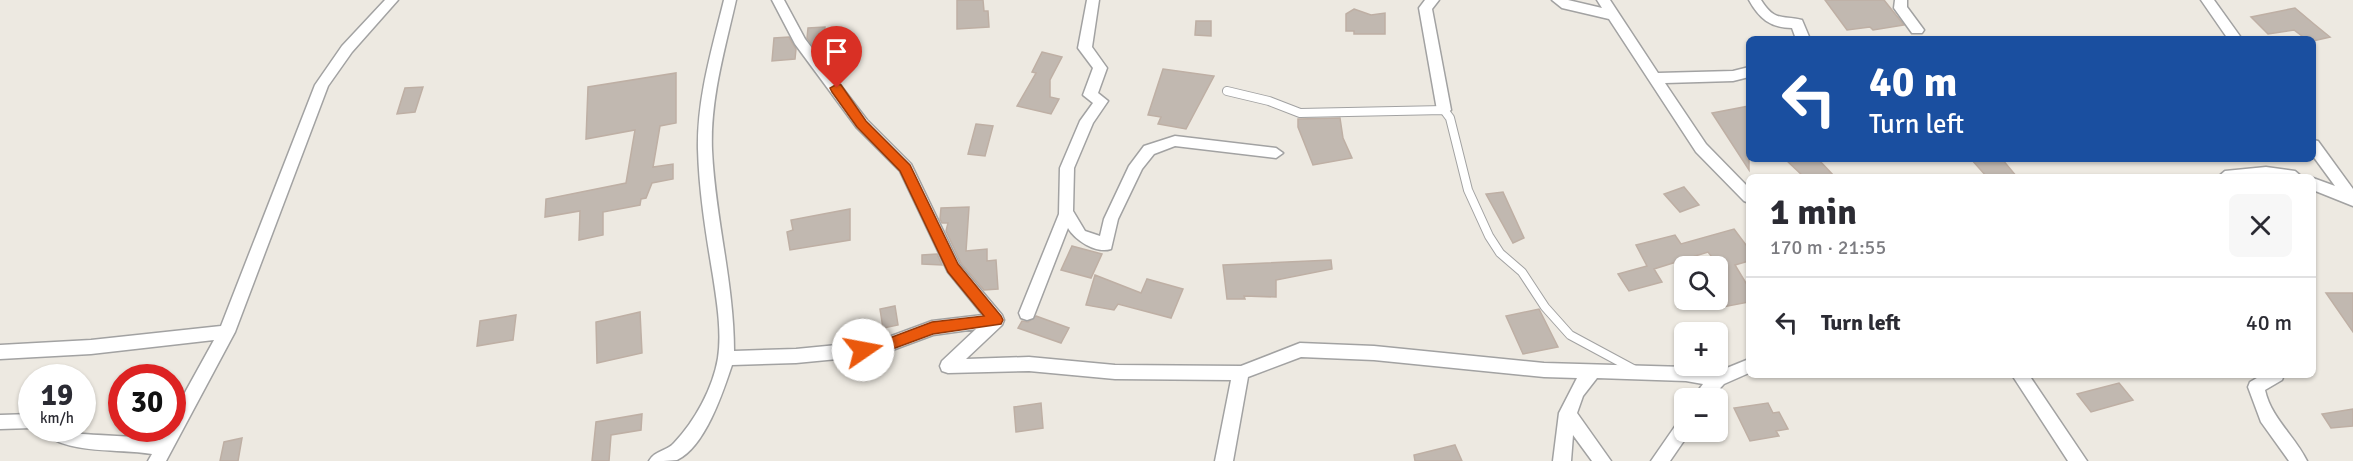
<!DOCTYPE html>
<html lang="en">
<head>
<meta charset="utf-8">
<style>
	body { margin:0; font-family:Signika,sans-serif; background:#f7f7f7; color:#2b2b33; height:100vh; display:flex; flex-direction:column; font-size:22px; white-space:nowrap }
	* { box-sizing:border-box; margin:0 }
	p { font-size:20px; color:#7c7c81 }
	.icon { flex:none; width:33px; height:33px; fill:none; stroke:currentColor; stroke-width:2; stroke-linecap:round; stroke-linejoin:round }
	.map { position:relative; flex:1; overflow:hidden }
	.side { position:absolute; left:1746px; top:174px; width:570px; height:204px; display:flex; flex-direction:column; background:#fff; border-radius:9px; box-shadow:0 2px 4px #0004 }
	.side>* { flex:none }
	.guide { position:absolute; left:1746px; top:36px; width:570px; height:126px; border-radius:9px; box-shadow:0 2px 4px #0004; background:#1a4fa0; color:#fff; overflow:hidden }
	.buttons { position:absolute; left:1674px; top:256px; display:grid; gap:12px }
	.buttons a { display:grid; place-items:center; width:54px; height:54px; border-radius:9px; background:#fff; box-shadow:0 2px 4px #0004; font-size:30px }
	.speed { position:absolute; left:18px; top:364px; display:flex; gap:12px; font-size:30px; font-weight:700; text-align:center }
	.speed>* { display:grid; place-content:center; width:78px; height:78px; border-radius:50%; background:#fff; box-shadow:0 2px 4px #0004; line-height:1 }
	.speed small { font-size:15px; font-weight:400 }
	.speed .limit { border:9px solid #d22; background:#fff; color:#111 }
	.pin { position:absolute; display:grid; place-items:center; width:51px; height:51px; color:#fff; margin:-62px -26px; border-radius:50% 50% 50% 0; rotate:-45deg; box-shadow:0 0 6px #0007 }
	.pin .icon { rotate:45deg }
	.me { position:absolute; width:66px; margin:-33px; rotate:78deg; stroke-linejoin:round; filter:drop-shadow(0 0 4px #0008) }
	.turn { display:flex; align-items:center; gap:21px; height:126px; padding:0 24px; font-size:27px }
	.turn .icon { width:78px; height:78px; stroke-width:2.5 }
	.turn b { display:block; font-size:42px; line-height:51px }
	.round { display:grid; place-items:center; flex:none; width:63px; height:63px; border-radius:9px; background:#f7f7f7 }
	.head { display:flex; align-items:center; justify-content:space-between; height:102px; padding:0 24px }
	h1 { font-size:36px; font-weight:700; line-height:45px }
	ul { padding:0; list-style:none }
	li { display:flex; align-items:center; gap:18px; height:90px; padding:0 24px; border-top:2px solid #e1e1e2 }
	li div { flex:1 }
	li b { display:block; font-size:22px }
	li em { font-style:normal }
	.map>svg:first-child { display:block }
	.building { fill:#c1b8b0; stroke:#beafa4; stroke-width:1.5 }
	.lines { fill:none; stroke-linecap:round; stroke-linejoin:round }
	.service-casing { stroke:#a2a2a2; stroke-width:10 }
	.minor-casing { stroke:#a2a2a2; stroke-width:3 }
	.service { stroke:#fff; stroke-width:8 }
	.minor { fill:#fff; fill-rule:evenodd }
	.route { fill:#ea580c; stroke:#983908; stroke-width:1.5 }
</style>
</head>
<body>
<div class="map">
<svg width="2353" height="461" viewBox="0 0 2353 461">
	<rect width="100%" height="100%" fill="#ede9e1"/>
	<path class="building" d="M957,0H983L984,11H988L989,27L957,29Z
		M1825,0H1884L1904,25L1873,30L1870,27L1847,30Z
		M2295,8L2314,24L2330,37L2313,41L2306,39L2294,30L2268,34L2251,17Z
		M1354,9L1371,15L1385,13V34H1354V31H1346V14Z
		M1196,21H1211V36L1195,35Z
		M825,27L823,46H813L807,38L808,28Z
		M789,37L796,49L795,59L772,61L774,38Z
		M1042,52L1062,57L1050,80V97L1059,99L1051,114L1017,106L1036,73L1032,72Z
		M1163,69L1214,76L1186,129L1158,124L1161,117L1148,115Z
		M676,73V123L660,126L653,167L673,164V179L652,183L646,198L641,199L640,205L603,212V235L579,240L580,211L545,217L546,199L626,183L635,130L586,139L588,87Z
		M423,87L415,112L397,114L405,88Z
		M1749,106V170L1712,113Z
		M1340,118L1343,138L1352,158L1313,165L1298,127V119Z
		M976,124L993,126L985,156L968,154Z
		M1785,159H1818L1835,177H1804Z
		M1971,159H2002L2017,177H1987Z
		M1684,187L1699,205L1680,212L1664,194Z
		M1503,192L1524,238L1513,243L1486,194Z
		M969,207L966,251L987,249V261L996,260L998,289L984,290L961,263L946,231L948,223H942L940,219L941,208Z
		M850,209V240L790,250L787,232L793,230L791,220Z
		M1734,229L1749,249V261L1735,265L1749,288V302L1723,307L1718,297V265L1708,252L1654,269L1662,282L1629,291L1618,274L1647,266L1636,245L1675,235L1681,244Z
		M1072,246L1102,254L1091,278L1061,270Z
		M937,254L942,265L922,264V255Z
		M1331,260L1332,269L1276,280V297L1244,296L1245,299H1227L1223,265Z
		M1095,275L1141,293L1147,279L1183,289L1171,318L1118,304L1114,310L1086,305Z
		M2326,293H2353V332Z
		M895,306L898,325L883,328L880,309Z
		M1539,309L1558,347L1523,354L1506,316Z
		M640,312L642,353L597,363L596,322Z
		M516,315L513,340L477,346L480,321Z
		M1036,316L1069,328L1061,343L1018,328L1022,321L1028,322Z
		M2119,383L2133,400L2091,412L2077,394Z
		M1041,403L1043,428L1016,432L1014,407Z
		M1768,403L1773,413L1779,412L1788,429L1776,431L1779,436L1750,441L1734,408Z
		M2353,409V426L2331,428L2322,414Z
		M642,414L641,430L611,435L609,461H592L596,422Z
		M242,438L238,461H220L224,442Z
		M1455,445L1462,461H1415L1414,455Z"/>
	<g class="lines">
		<defs>
			<path id="service" d="M1227,91L1269,101L1300,113L1444,110L1450,118L1468,190L1489,236L1500,253L1522,272L1545,307L1570,335L1635,370"/>
			<path id="minor" d="M385,0H398L352,52L328,86L235,332L166,461H148L152,454C115,448 76,455 43,434L41,429C56,429 68,433 83,434C109,436 134,436 160,440L166,429H172V416L214,340L91,354L0,359V345L91,340L221,326L315,85L342,46Z
				M724,0H736C725,49 710,99 712,150C715,217 734,283 734,351L796,349L878,341L932,321L983,315L948,272L900,171L857,128L795,44L772,0H784L805,39L867,120L911,164L959,264L1002,315L1004,320L1002,325L966,359L1029,357L1115,365L1241,366L1300,343L1374,346L1544,363L1686,367L1717,372L1749,359V373L1724,384L1710,399H1692L1703,384L1686,381L1597,378L1583,396L1577,413L1611,461H1592L1573,435L1571,461H1553L1559,413L1577,378L1544,377L1374,360L1301,357L1248,377L1233,461H1215L1231,380L1115,379L1029,371L948,373L942,371L940,366L942,361L976,329L933,335L879,355L796,363L732,365C723,392 705,447 677,460C669,461 658,461 649,461C654,451 667,451 674,443C695,421 713,388 718,358C722,332 717,302 713,276C706,234 699,191 698,149C697,98 712,49 724,0Z
				M1087,0H1099L1092,47L1107,68L1098,93L1108,101L1093,123L1074,168L1073,211L1085,231L1100,236L1104,219L1129,166L1144,146L1175,136L1276,148L1283,153L1276,158L1175,146L1154,154L1142,169L1118,219L1111,249C1096,254 1075,240 1068,228L1035,313L1033,318L1027,320L1021,318L1019,313L1059,214L1060,168L1080,121L1093,103L1083,95L1093,68L1078,48Z
				M1425,0H1439L1432,9L1451,110L1444,115L1437,110L1419,8Z
				M1552,0H1568L1602,8L1597,0H1610L1658,73L1733,71L1749,67V77L1733,81L1665,83L1706,144L1749,188V203L1744,201L1696,152L1609,19L1562,8Z
				M1749,0H1761C1775,22 1781,15 1802,20L1810,39H1796L1792,28C1770,28 1759,18 1749,0Z
				M1895,0H1907V7L1924,30L1922,33H1912L1894,8Z
				M2201,0H2214L2242,39H2228Z
				M2313,140L2318,141L2353,189V206L2313,190V178L2335,186L2313,156Z
				M2266,167L2295,171L2302,177H2218L2225,171Z
				M2012,375H2029L2087,461H2068Z
				M2262,375H2284L2282,380L2265,390C2271,418 2295,436 2307,461H2289L2261,422L2248,387L2250,382Z
				M32,414V428L0,429V415Z
				M1684,420V432H1690L1670,461H1651L1678,422Z"/>
		</defs>
		<use href="#service" class="service-casing"/>
		<use href="#minor" class="minor-casing"/>
		<use href="#service" class="service"/>
		<use href="#minor" class="minor"/>
	</g>
	<path class="route" d="M837,84L841,85L866,121L910,165L958,264L1001,316L1003,320L1001,324L933,334L879,354H858L856,350L858,346L879,342L932,322L984,316L948,272L900,171L857,127L832,92L830,88Z"/>
</svg>
<div class="buttons">
<a><svg class="icon" aria-label="search" viewBox="0 0 24 24"><circle cx="10" cy="10" r="6"/><path d="M15 15l6 6"/></svg></a>
<a>+</a>
<a>−</a>
</div>
<div class="speed"><div>19<small>km/h</small></div><div class="limit">30</div></div>
<div class="pin" style="left:837px;top:88px;background:#d93025"><svg class="icon" aria-label="arrive" viewBox="0 0 24 24"><path d="M6 21V4h12l-3 4 3 4H6"/></svg></div>
<svg class="me" style="left:863px;top:350px" viewBox="-20 -20 40 40"><circle r="19" fill="#fff"/><path d="M0-13L10 11 0 6-10 11z" fill="#ea580c"/></svg>
<div class="guide">
<div class="turn"><svg class="icon" aria-label="left" viewBox="0 0 24 24"><path d="M17 20v-9H6M10 6l-5 5 5 5"/></svg><div><b>40 m</b>Turn left</div></div>
</div>
<section class="side">
<div class="head"><div><h1>1 min</h1><p>170 m · 21:55</p></div><a class="round"><svg class="icon" aria-label="close" viewBox="0 0 24 24"><path d="M6 6l12 12M18 6L6 18"/></svg></a></div>
<ul>
<li><svg class="icon" aria-label="left" viewBox="0 0 24 24"><path d="M17 20v-9H6M10 6l-5 5 5 5"/></svg><div><b>Turn left</b></div><em>40 m</em></li>
</ul>
</section>
</div>
</body>
</html>
